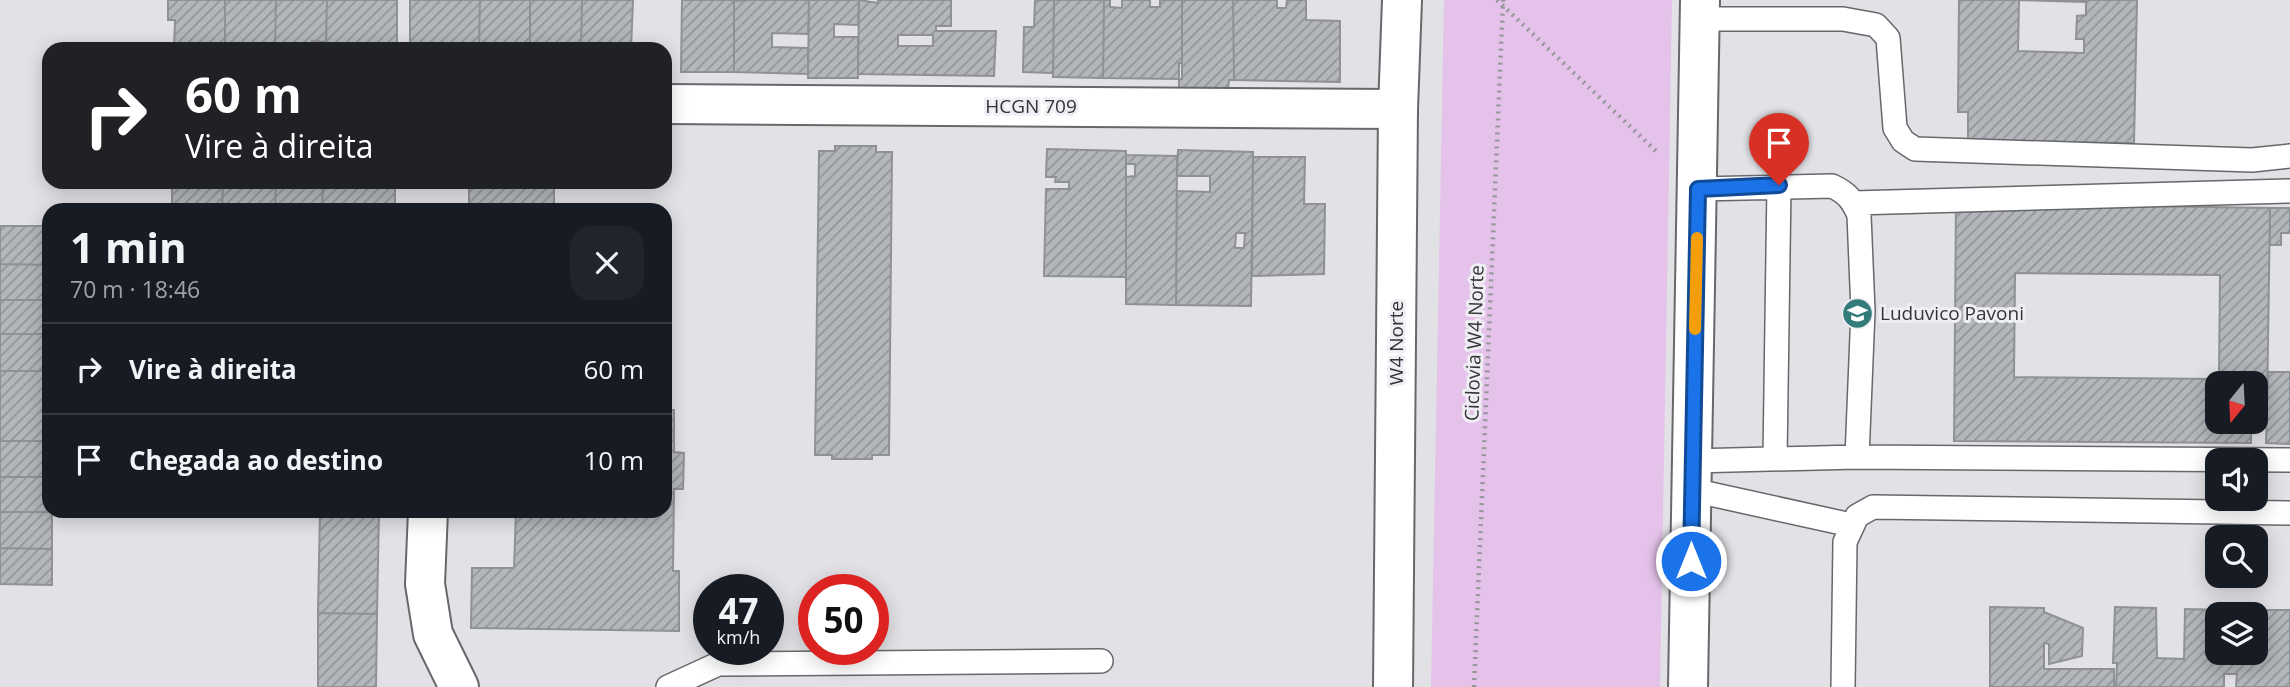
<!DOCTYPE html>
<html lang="pt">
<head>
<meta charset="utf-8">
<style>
	body { margin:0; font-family:"Open Sans",sans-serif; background:#20242c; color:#f1f3f6; height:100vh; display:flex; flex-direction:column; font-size:26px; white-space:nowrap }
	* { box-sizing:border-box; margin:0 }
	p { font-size:23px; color:#9ea1a6 }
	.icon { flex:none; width:38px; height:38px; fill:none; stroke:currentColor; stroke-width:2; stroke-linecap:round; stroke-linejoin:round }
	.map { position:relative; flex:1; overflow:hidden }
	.panel { position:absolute; left:42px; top:203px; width:630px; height:315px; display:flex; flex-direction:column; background:#171b24; border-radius:21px; box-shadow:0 4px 18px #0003 }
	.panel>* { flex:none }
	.banner { position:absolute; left:42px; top:42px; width:630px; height:147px; border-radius:21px; box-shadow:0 4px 18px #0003; background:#202124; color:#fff; overflow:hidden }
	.needle { width:46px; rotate:198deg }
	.fabs { position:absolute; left:2205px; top:371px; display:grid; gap:14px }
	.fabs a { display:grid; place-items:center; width:63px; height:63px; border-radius:14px; background:#171b24; box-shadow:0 4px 18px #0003; font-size:35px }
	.speed { position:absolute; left:693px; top:574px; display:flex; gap:14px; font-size:35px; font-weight:700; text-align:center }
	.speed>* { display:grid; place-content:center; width:91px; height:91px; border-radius:50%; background:#171b24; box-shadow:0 4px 18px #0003; line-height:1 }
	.speed small { font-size:18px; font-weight:400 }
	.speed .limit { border:10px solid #d22; background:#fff; color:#111 }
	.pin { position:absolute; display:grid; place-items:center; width:60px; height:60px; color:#fff; margin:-72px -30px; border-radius:50% 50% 50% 0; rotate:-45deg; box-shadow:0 0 7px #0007 }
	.pin .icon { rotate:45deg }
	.me { position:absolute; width:77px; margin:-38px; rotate:0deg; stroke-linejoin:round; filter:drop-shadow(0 0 5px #0008) }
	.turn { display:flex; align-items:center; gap:24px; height:147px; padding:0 28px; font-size:32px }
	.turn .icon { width:91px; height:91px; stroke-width:2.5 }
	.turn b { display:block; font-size:49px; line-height:60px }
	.round { display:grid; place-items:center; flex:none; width:74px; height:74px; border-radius:21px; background:#20242c }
	.headline { display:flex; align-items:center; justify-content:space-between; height:119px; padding:0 28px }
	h1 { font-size:42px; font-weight:700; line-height:52px }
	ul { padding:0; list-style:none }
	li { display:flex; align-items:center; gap:21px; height:91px; padding:0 28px; border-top:2px solid #363941 }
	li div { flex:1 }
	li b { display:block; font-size:26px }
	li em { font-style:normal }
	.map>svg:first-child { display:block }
	.green { fill:#e4c2e9 }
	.building { fill:url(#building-hatch); stroke:#8f9195; stroke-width:2; fill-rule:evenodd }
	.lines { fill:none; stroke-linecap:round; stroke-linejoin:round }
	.service-casing { stroke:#67676c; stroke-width:26 }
	.minor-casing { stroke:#67676c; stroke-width:42 }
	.secondary-casing { stroke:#67676c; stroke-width:42 }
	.path { stroke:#97979b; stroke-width:4.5; stroke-dasharray:2 5; stroke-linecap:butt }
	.service { stroke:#fff; stroke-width:23 }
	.minor { stroke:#fff; stroke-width:38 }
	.secondary { stroke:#fff; stroke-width:38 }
	.route-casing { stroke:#114b97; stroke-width:18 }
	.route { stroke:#1a73e8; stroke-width:12 }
	.slow { stroke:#f59e0b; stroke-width:12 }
	.labels { text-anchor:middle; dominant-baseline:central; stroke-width:6; stroke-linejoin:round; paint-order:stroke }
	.street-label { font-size:19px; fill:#353537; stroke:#eeeef4 }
	.poi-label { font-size:19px; fill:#353537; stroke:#eeeef4; text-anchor:start }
</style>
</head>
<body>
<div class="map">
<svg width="2290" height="687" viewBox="0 0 2290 687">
	<defs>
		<pattern id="building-hatch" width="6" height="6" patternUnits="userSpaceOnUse" patternTransform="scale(1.75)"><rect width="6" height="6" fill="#b3b6ba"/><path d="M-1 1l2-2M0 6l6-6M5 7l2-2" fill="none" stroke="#929598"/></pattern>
	</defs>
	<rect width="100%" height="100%" fill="#e1e1e6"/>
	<path class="green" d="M1444,0H1672L1660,687H1431Z"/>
	<path class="building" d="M168,0H225V49H174L175,20H168Z
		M225,0H276L275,49H225Z
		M276,0H327L326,42L312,41V49H275Z
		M327,0H397V49H326Z
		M410,0H480L479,49H410Z
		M480,0H530V49H479Z
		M530,0H582L581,49H530Z
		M582,0H633L631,49H581Z
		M682,0H734V72H681Z
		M751,0H809L808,34L772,33V47L808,48V74L734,72V1Z
		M809,0H859L858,25L834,24V37H858V78H808Z
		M859,0L878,3V0H951V26H936V31H996L994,76L858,74ZM898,35H933V46H898Z
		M1035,0H1054L1053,73L1023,72L1024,27H1034Z
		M1054,0H1104L1103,78L1053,77Z
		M1104,0H1110V7L1122,8V0H1150V7H1160V0H1182V63H1179V79L1103,78Z
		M1182,0H1233L1234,80H1229L1228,90L1179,89V79H1182Z
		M1233,0H1277V8H1286L1287,0H1306V20L1340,21V82L1234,80Z
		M1959,0H2137L2134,143L1968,141V112H1958ZM2019,0L2086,2V15L2077,16L2076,39H2084V53L2018,51Z
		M835,146H876V152H892L889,455H872V459H832V455H815L819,151H835Z
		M1047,149L1126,151V277L1044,276L1046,189H1069V182H1055L1056,177H1046Z
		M1178,150L1253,152L1251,306L1176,305L1177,191L1210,192V176H1177ZM1236,233H1245L1244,248H1235Z
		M1126,155L1177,156L1176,305L1126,304V177L1135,176V164H1126Z
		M1253,157H1305L1304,204H1325L1324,274L1252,276Z
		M172,182H223L222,210H172Z
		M223,182H276L275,210H222Z
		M276,182H323L322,210H275Z
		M323,182H395V210H322Z
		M469,182H554V210H469Z
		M1956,203L2270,208L2267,410H2256V383H2217V422H2251V443L1954,441ZM2015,273L2220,275L2219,379L2014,377Z
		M2270,208H2290V233H2281V245H2270Z
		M0,226H49V265L0,264Z
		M0,264L49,265V300H0Z
		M0,300H49V334H0Z
		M0,334H49V371H0Z
		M0,371H49V441H0Z
		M2268,372H2290V444L2266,443Z
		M665,410H674V452L684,453L683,489H674L673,571H679V631L471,628L472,568H514L516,511H665Z
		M0,441H49V477H0Z
		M0,477H49V511L52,512H0Z
		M320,511H379L377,614L318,613Z
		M0,512H52V549L0,548Z
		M0,548L52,549V585L0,584Z
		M1990,607L2044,608V612L2083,628L2082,656L2049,664V644L2044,643V669H2114V687H1990Z
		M2115,607L2156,608L2157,658L2184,659L2185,609L2228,610V614H2217V653H2227V660H2242L2241,653H2256V614H2242V610H2290V687H2236L2237,674H2224V687H2116L2117,663H2113Z
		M318,613L377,614L376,687H318Z"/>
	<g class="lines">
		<defs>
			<path id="service" d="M1700,19H1843L1876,25L1888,38L1895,128L1903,141L1915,149L2252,160L2290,156
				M1698,189L1832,186C1847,193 1852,199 1859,215L1863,311L1857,457
				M1854,203L2290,191
				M1775,459L1779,185
				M1692,461L1857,457L2290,460
				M1692,490L1851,525
				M668,687L718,664L1101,661
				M1843,687L1845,542L1857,516L1873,507L2290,513"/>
			<path id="minor" d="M665,104L1398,109
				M428,511L425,584L433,634L459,687"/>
			<path id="secondary" d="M1393,687L1398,109L1402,0
				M1688,687L1700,0"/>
		</defs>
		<use href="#service" class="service-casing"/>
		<use href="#minor" class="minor-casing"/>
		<use href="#secondary" class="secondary-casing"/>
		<path class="path" d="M1497,0L1657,152
			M1474,687L1503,0"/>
		<use href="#service" class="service"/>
		<use href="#minor" class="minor"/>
		<use href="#secondary" class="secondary"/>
	</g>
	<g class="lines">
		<defs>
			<path id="route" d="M1691,561L1698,189L1779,185"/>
		</defs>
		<use href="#route" class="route-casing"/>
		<use href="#route" class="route"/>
		<path class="slow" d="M1695,329L1697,238"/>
	</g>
	<defs>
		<symbol id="school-disc" viewBox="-11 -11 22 22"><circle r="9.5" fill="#337c79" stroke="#eeeef4"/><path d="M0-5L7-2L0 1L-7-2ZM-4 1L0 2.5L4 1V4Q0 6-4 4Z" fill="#fff"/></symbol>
	</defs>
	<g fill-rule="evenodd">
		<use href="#school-disc" x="1840" y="296" width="35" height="35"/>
	</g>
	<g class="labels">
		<g class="street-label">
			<text x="1031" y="106">HCGN 709</text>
			<text transform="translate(1396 343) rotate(-90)">W4 Norte</text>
			<text transform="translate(1474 343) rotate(-88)">Ciclovia W4 Norte</text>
		</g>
		<g class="poi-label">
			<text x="1880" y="313">Luduvico Pavoni</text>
		</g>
	</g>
</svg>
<div class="fabs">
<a><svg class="needle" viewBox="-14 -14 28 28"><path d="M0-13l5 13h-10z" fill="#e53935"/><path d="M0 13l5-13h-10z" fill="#9ea1a6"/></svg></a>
<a><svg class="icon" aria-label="sound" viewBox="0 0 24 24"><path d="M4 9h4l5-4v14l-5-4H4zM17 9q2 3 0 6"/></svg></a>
<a><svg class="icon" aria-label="search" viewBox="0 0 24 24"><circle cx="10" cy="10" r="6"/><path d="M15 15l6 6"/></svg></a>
<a><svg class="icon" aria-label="layers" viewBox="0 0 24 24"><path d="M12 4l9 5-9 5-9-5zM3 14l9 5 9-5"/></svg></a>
</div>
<div class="speed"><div>47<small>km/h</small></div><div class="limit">50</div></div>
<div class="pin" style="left:1779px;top:185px;background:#d93025"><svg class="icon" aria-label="arrive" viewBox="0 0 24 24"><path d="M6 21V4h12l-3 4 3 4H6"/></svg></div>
<svg class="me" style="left:1691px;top:561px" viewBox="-20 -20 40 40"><circle r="17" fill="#1a73e8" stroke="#fff" stroke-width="3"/><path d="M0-11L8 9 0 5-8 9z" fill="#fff"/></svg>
<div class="banner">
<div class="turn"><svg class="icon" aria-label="right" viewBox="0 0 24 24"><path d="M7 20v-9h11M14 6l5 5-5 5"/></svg><div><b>60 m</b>Vire à direita</div></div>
</div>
<section class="panel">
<div class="headline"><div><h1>1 min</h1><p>70 m · 18:46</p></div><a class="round"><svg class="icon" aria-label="close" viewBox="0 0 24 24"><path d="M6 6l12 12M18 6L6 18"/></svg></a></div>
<ul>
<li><svg class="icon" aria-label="right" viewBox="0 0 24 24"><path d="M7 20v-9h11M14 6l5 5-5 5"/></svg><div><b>Vire à direita</b></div><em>60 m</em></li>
<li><svg class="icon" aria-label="arrive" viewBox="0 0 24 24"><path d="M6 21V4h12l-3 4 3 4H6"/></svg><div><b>Chegada ao destino</b></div><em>10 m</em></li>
</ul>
</section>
</div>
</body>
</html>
